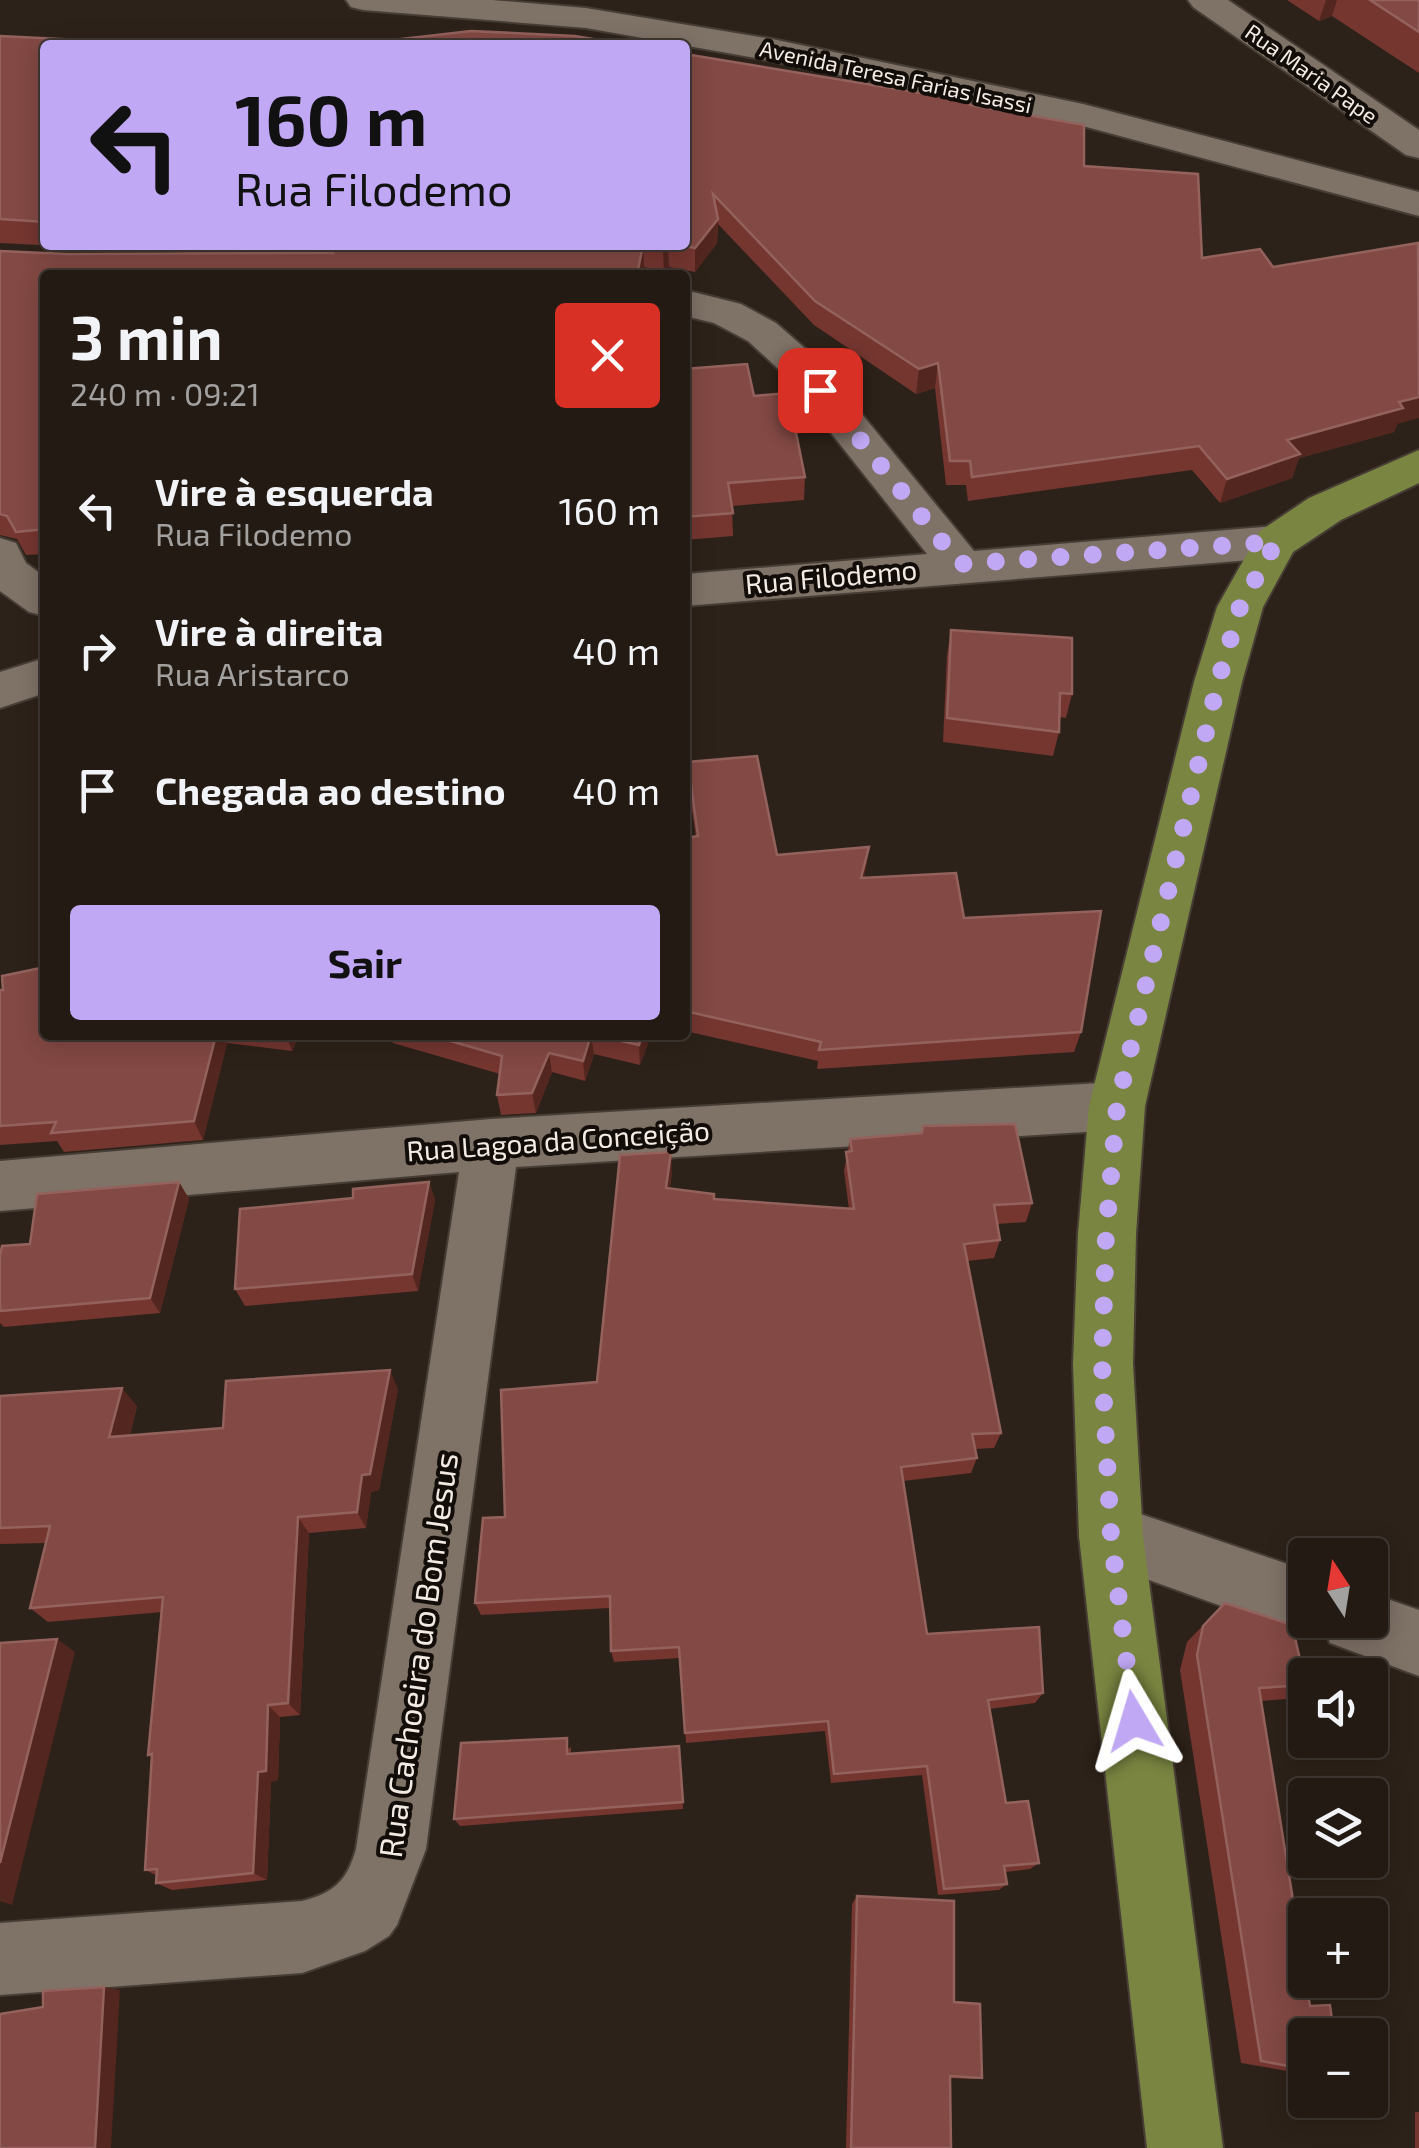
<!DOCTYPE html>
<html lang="pt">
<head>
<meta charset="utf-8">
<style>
	body { margin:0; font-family:"Exo 2",sans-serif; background:#2e2721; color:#f1f3f6; height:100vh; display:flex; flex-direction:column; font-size:38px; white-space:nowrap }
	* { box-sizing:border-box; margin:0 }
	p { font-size:32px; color:#a2a1a0 }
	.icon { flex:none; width:55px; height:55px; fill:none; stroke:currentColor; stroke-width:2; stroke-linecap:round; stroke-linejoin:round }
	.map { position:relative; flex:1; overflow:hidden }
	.details { position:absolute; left:40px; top:270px; width:650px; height:770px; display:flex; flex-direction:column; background:#221a13; border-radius:10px; box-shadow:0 5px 25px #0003,0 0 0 2px #3f3833 }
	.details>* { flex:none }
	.top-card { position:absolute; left:40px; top:40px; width:650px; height:210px; border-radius:10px; box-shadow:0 5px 25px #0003,0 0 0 2px #3f3833; background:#c0a8f4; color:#111; overflow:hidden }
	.needle { width:65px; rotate:348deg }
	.fabs { position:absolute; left:1288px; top:1538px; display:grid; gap:20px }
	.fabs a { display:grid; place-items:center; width:100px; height:100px; border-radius:10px; background:#221a13; box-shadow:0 5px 25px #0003,0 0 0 2px #3f3833; font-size:50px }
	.pin { position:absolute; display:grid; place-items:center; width:85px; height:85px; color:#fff; margin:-42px; border-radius:20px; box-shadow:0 5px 15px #0006 }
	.me { position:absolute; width:110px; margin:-55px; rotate:353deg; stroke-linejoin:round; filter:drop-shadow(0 0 8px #0008) }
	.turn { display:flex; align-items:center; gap:35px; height:210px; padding:0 30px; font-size:45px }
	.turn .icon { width:130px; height:130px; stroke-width:2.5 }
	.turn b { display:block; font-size:70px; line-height:85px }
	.round { display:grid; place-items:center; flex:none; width:105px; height:105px; border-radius:10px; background:#2e2721 }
	.head { display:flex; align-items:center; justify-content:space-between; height:170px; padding:0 30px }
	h1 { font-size:60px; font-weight:700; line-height:75px }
	.button { display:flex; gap:20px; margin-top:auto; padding:20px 30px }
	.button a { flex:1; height:115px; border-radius:10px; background:#c0a8f4; color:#111; font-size:40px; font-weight:700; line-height:115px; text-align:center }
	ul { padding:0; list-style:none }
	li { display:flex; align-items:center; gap:30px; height:140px; padding:0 30px }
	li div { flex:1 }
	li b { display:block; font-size:38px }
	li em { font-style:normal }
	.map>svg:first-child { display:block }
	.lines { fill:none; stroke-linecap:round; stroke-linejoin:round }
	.minor-casing { stroke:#463d35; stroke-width:4 }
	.major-casing { stroke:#463d35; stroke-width:4 }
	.minor { fill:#7f7267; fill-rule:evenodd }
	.major { fill:#7a8541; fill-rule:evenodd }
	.wall { fill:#753630 }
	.shaded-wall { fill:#53261f }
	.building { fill:#834944; stroke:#94625d; stroke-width:2.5 }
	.route { stroke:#c0a8f4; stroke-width:18; stroke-dasharray:0 32.4 }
	.labels { text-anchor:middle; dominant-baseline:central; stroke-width:8; stroke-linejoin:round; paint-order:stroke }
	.far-street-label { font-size:22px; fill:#f2eae3; stroke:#120d09 }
	.street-label { font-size:28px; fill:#f2eae3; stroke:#120d09 }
	.near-street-label { font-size:32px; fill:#f2eae3; stroke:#120d09 }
</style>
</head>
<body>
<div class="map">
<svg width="1419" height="2148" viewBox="0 0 1419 2148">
	<rect width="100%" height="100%" fill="#2d2219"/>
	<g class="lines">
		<defs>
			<path id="minor" d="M346,0H492L586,8L772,39L1083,104L1419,192V216L1079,125L772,61L586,28L363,10L351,7Z
				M1188,0H1228L1419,130V158L1406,155L1193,7Z
				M685,290L741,304L776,323L815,357L974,551L1276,526L1292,531L1298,542L1292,553L1276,558L685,606V574L927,554L785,375L748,341L714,323L685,316Z
				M0,538L16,543L26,563L45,577V616L29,612L0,591Z
				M45,658V693L0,708V672Z
				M1117,1082L1137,1089L1145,1106L1137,1123L1117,1130L516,1167L426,1849L397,1925L389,1936L365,1951L302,1973L0,1995V1923L302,1901C334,1893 347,1881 356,1849L459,1172L0,1211V1161L491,1119Z
				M1111,1504L1305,1570V1620H1370V1593L1419,1610V1676L1330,1643L1324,1628L1305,1636L1088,1558L1079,1536L1088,1514Z"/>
			<path id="major" d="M1419,450V483L1341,520L1293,552L1263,607L1242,682L1145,1106L1136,1234L1133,1364L1143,1536L1223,2148H1147L1079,1536L1073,1364L1078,1234L1089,1106L1194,682L1217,607L1260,531L1309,498Z"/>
		</defs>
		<use href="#minor" class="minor-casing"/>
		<use href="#major" class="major-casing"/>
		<use href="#minor" class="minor"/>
		<use href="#major" class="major"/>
	</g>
	<path class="wall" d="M1287,0H1419V73L1332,16L1319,21Z
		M0,36L45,45V245H685V54L970,105L1084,166L1202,258L1273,267L1397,424L1394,432L1299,458L1292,478L1220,503L1192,470L968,501L966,485H946L935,388L916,394L814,325L718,224L717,243L695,272L669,267L664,273L644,267L642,275H45V554L26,555L17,539L0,535V251L67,254H209L0,243Z
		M685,369L754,396L805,477L804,500L732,506L733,536L685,540Z
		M951,630L1072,694L1066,718L1059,717V732L1053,756L943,742L947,655Z
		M688,762L777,855L869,847L864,878L964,918L1081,1032L1074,1052L817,1069L818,1061L685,1031V838L696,837L688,784Z
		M0,990L45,1035H299L292,1051L227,1043L203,1140L64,1152L57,1141L0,1145Z
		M390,1035H651L640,1065L594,1054L585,1081L552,1072L536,1113L501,1115L497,1095L500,1074L393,1043Z
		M923,1126L1032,1203L1026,1222L997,1224L1000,1240L994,1258L967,1261L1001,1433L994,1448L975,1449L977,1458L971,1473L903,1481L927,1634L1043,1693L1035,1703L989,1709L1006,1803L1039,1863L1030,1869L1005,1872L1007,1884L999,1890L938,1895L922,1775L831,1783L825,1731L686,1743L680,1658L614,1662L611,1651L610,1608L481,1615L475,1603L505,1517L597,1382L672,1171L670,1188L714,1199L849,1209L844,1171L850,1139L921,1133Z
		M179,1182L189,1199L160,1313L4,1327L0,1323V1256Z
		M429,1182L435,1200L418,1291L245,1306L235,1289L353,1198Z
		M398,1389L379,1490L371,1492L366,1528L309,1533L300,1715L280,1717L278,1780L271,1782L267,1880L172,1890L156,1883V1875L145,1870L152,1757L148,1755L162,1612L48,1622L30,1608L46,1543L0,1544V1396L137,1406L130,1435L223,1428Z
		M1225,1603L1305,1686L1286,1699L1261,1701L1305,2035V2074L1241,2063L1180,1670L1187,1642Z
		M679,1746L683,1809L460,1826L454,1819L571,1747V1754Z
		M857,1896L954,2002L982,2078L972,2079L950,2078L951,2148H846L852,1904Z
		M1415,2112H1419V2148H1415Z"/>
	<path class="shaded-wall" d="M1326,0H1337L1332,16L1319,21Z
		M718,219L717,243L695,272V248Z
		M643,245L644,267L642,275H637Z
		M666,245H668L669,267L664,273L663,249Z
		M938,363L935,388L916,394L919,369Z
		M1419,397V418L1397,424L1394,432L1299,458L1292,478L1220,503L1227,479L1287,440Z
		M869,847L866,869L858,900L861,878Z
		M216,1035H224L227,1043L203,1140L194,1121Z
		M286,1035H299L292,1051Z
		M591,1035L594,1054L585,1081L583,1061Z
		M642,1035H651L640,1065L639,1045Z
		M549,1053L552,1072L536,1113L532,1093Z
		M671,1152L672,1171L667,1207L666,1188Z
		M179,1182L189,1199L160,1313L150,1298Z
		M429,1182L435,1200L418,1291L412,1274Z
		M390,1370L398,1389L379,1490L371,1492L366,1528L357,1512L362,1475Z
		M122,1388L137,1406L125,1454L109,1437Z
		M298,1517L309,1533L300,1715L288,1703Z
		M57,1639L75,1652L12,1905L0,1901V1863Z
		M268,1705L280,1717L278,1780L271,1782L267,1880L253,1873L258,1772Z
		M104,1987L120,1990L111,2148H95Z"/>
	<path class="building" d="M1370,0H1419V32Z
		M471,31L575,36L629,45H349Z
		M0,36L182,45H45V222L0,219Z
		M685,54L970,101V105L1084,125V166L1198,174L1202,258L1260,249L1273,267L1418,243L1419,397L1399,402L1403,408L1287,440L1300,454L1227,479L1199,446L972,477L970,461H950L938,363L919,369L815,301L713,194L718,219L695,248L680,245H685Z
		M329,245H643L637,275H45V529L16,532L7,516L0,514V251L67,254L333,253Z
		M747,364L754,396L788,393L805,477L728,483L733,513L685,517V369Z
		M951,630L1072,638V694L1060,693L1059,732L947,718Z
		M757,756L777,855L869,847L861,878L956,873L964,918L1101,911L1081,1032L819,1050L821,1042L685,1011V838L698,836L688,762Z
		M45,967V1035H216L194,1121L51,1133L56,1122L0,1126V990H3L2,976Z
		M430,1035H591L583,1061L549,1053L532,1093L497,1095L502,1056Z
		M595,1035H642L639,1045Z
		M1015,1124L1032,1203L994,1205L1000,1240L964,1244L1001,1433L972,1434L977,1458L901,1467L927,1634L1039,1627L1043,1693L988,1700L1006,1803L1028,1801L1039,1863L1004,1866L1007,1884L944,1889L927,1766L834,1774L828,1721L685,1733L679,1647L611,1651L610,1596L475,1603L483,1518L505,1517L501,1390L597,1382L620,1155L671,1152L666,1188L714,1194V1199L854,1209L846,1152L852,1151L850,1139L922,1133L923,1126Z
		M179,1182L150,1298L0,1311V1256L2,1246L30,1244L37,1194Z
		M429,1182L412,1274L235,1289L240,1209L353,1198V1189Z
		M390,1370L370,1474L362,1475L357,1512L298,1517L288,1703L268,1705L266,1771L258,1772L253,1873L156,1883L157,1869L145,1870L152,1754L148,1755L163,1597L30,1608L50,1526L0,1528V1396L122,1388L109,1437L223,1428L226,1381Z
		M1225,1603L1292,1625L1305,1681V1685L1259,1688L1310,2006L1330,2005L1334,2035H1305V2069L1261,2061L1197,1655L1203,1626Z
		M57,1639L0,1863V1643Z
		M567,1738V1754L679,1746L683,1802L454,1819L461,1743Z
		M857,1896L954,1901V2002L980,2004L982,2078L950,2076L951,2148H851Z
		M104,1987L95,2148H0V2014L43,2007V1991Z"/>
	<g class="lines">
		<path class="route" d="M820,390L960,564L1276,542L1240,607L1218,682L1117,1106L1106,1234L1102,1364L1111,1536L1134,1721"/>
	</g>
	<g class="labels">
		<g class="far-street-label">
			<text transform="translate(1312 73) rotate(35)">Rua Maria Pape</text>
			<text transform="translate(896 76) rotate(12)">Avenida Teresa Farias Isassi</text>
		</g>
		<g class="street-label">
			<text transform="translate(831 576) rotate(-5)">Rua Filodemo</text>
			<text transform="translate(558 1140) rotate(-4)">Rua Lagoa da Conceição</text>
		</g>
		<g class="near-street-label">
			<text transform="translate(417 1655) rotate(-82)">Rua Cachoeira do Bom Jesus</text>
		</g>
	</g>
</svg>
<div class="fabs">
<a><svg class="needle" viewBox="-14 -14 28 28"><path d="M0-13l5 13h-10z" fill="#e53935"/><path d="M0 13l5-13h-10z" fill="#a2a1a0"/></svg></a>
<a><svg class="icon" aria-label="sound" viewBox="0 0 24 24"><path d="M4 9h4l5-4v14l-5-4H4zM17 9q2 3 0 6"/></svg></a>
<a><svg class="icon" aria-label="layers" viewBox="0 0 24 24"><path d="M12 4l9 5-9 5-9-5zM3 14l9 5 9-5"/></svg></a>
<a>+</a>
<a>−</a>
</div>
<div class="pin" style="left:820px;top:390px;background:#d93025"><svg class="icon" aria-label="arrive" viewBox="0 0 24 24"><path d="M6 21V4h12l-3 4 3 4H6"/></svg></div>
<svg class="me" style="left:1134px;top:1721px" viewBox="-20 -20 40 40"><path d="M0-17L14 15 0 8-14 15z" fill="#c0a8f4" stroke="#fff" stroke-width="4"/></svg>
<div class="top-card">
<div class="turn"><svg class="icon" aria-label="left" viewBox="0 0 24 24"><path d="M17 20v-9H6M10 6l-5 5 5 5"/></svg><div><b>160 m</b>Rua Filodemo</div></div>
</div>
<section class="details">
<div class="head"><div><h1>3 min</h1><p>240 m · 09:21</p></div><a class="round" style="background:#d93025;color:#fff"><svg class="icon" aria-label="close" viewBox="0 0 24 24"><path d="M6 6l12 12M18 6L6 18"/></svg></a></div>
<ul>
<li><svg class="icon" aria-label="left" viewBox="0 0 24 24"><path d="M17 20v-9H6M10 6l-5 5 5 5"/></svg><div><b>Vire à esquerda</b><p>Rua Filodemo</p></div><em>160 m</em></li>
<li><svg class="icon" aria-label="right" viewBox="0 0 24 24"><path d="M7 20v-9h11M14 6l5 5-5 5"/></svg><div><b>Vire à direita</b><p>Rua Aristarco</p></div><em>40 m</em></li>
<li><svg class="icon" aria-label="arrive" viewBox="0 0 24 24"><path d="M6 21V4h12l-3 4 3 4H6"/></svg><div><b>Chegada ao destino</b></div><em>40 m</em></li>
</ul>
<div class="button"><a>Sair</a></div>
</section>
</div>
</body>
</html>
